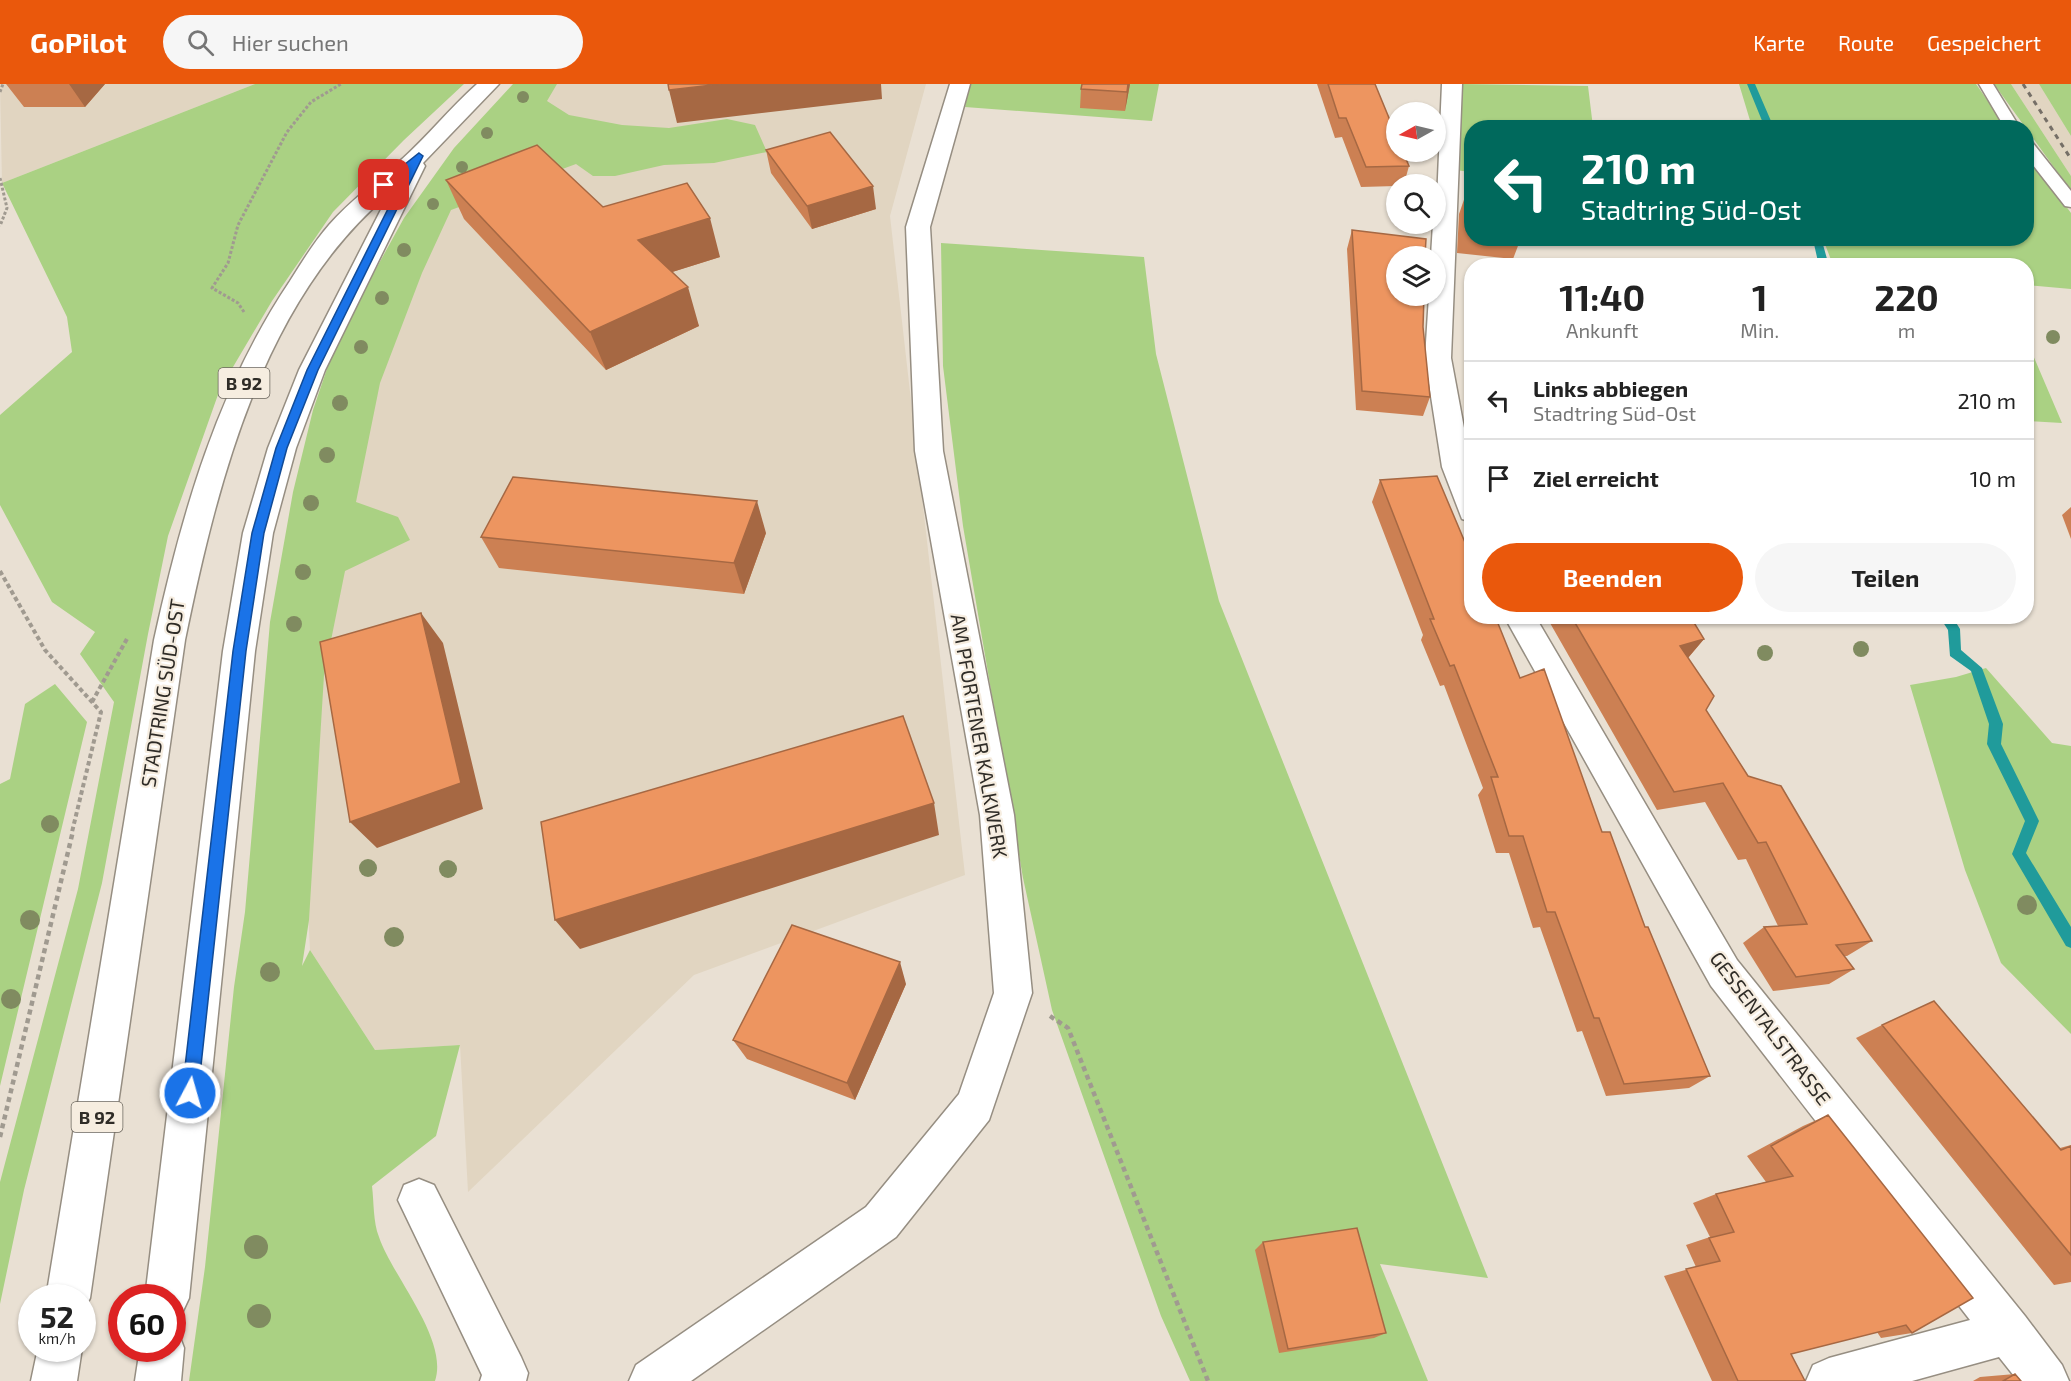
<!DOCTYPE html>
<html lang="de">
<head>
<meta charset="utf-8">
<style>
	body { margin:0; font-family:"Exo 2",sans-serif; background:#f6f6f6; color:#222; height:100vh; display:flex; flex-direction:column; font-size:22px; white-space:nowrap }
	* { box-sizing:border-box; margin:0 }
	p { font-size:20px; color:#767676 }
	.icon { flex:none; width:33px; height:33px; fill:none; stroke:currentColor; stroke-width:2; stroke-linecap:round; stroke-linejoin:round }
	.map { position:relative; flex:1; overflow:hidden }
	.side { position:absolute; left:1464px; top:174px; width:570px; height:366px; display:flex; flex-direction:column; background:#fff; border-radius:24px; box-shadow:0 2px 4px #0004 }
	.side>* { flex:none }
	.banner { position:absolute; left:1464px; top:36px; width:570px; height:126px; border-radius:24px; box-shadow:0 2px 4px #0004; background:#00695c; color:#fff; overflow:hidden }
	.needle { width:39px; rotate:262deg }
	.fabs { position:absolute; left:1386px; top:18px; display:grid; gap:12px }
	.fabs a { display:grid; place-items:center; width:60px; height:60px; border-radius:50%; background:#fff; box-shadow:0 2px 4px #0004; font-size:30px }
	.speed { position:absolute; left:18px; top:1200px; display:flex; gap:12px; font-size:30px; font-weight:700; text-align:center }
	.speed>* { display:grid; place-content:center; width:78px; height:78px; border-radius:50%; background:#fff; box-shadow:0 2px 4px #0004; line-height:1 }
	.speed small { font-size:15px; font-weight:400 }
	.speed .limit { border:9px solid #d22; background:#fff; color:#111 }
	.pin { position:absolute; display:grid; place-items:center; width:51px; height:51px; color:#fff; margin:-26px; border-radius:12px; box-shadow:0 3px 9px #0006 }
	.me { position:absolute; width:66px; margin:-33px; rotate:6deg; stroke-linejoin:round; filter:drop-shadow(0 0 4px #0008) }
	.turn { display:flex; align-items:center; gap:21px; height:126px; padding:0 18px; font-size:27px }
	.turn .icon { width:78px; height:78px; stroke-width:2.5 }
	.turn b { display:block; font-size:42px; line-height:51px }
	.eta { display:flex; justify-content:space-evenly; align-items:center; height:102px; text-align:center }
	.eta b { font-size:36px; font-weight:700; line-height:42px }
	.cta { display:flex; gap:12px; margin-top:auto; padding:12px 18px }
	.cta a { flex:1; height:69px; border-radius:36px; background:#ea580c; color:#fff; font-size:24px; font-weight:700; line-height:69px; text-align:center }
	.cta a+a { background:#f6f6f6; color:#222 }
	ul { padding:0; list-style:none }
	li { display:flex; align-items:center; gap:18px; height:78px; padding:0 18px; border-top:2px solid #e0e0e0 }
	li div { flex:1 }
	li b { display:block; font-size:22px }
	li em { font-style:normal }
	header { display:flex; align-items:center; gap:36px; box-sizing:border-box; height:84px; padding:0 30px; background:#ea580c; color:#fff }
	header strong { font-size:28px }
	nav { display:flex; gap:33px; margin-inline-start:auto; font-size:21px }
	.search { width:420px; height:54px; background:#f6f6f6; display:flex; align-items:center; gap:15px; box-sizing:border-box; padding:0 21px; border-radius:33px; color:#767676; font-size:22px }
	.map>svg:first-child { display:block }
	.built { fill:#e1d5c1 }
	.green { fill:#aad183 }
	.lines { fill:none; stroke-linecap:round; stroke-linejoin:round }
	.stream { fill:#209b9b; fill-rule:evenodd }
	.service-casing { stroke:#968e82; stroke-width:3 }
	.minor-casing { stroke:#968e82; stroke-width:3 }
	.primary-casing { stroke:#968e82; stroke-width:3 }
	.path-far2 { stroke:#a09a90; stroke-width:3; stroke-dasharray:3 2; stroke-linecap:butt }
	.path-far1 { stroke:#a09a90; stroke-width:4; stroke-dasharray:4.5 3; stroke-linecap:butt }
	.path { stroke:#a09a90; stroke-width:4.5; stroke-dasharray:5 4; stroke-linecap:butt }
	.service { fill:#fff; fill-rule:evenodd }
	.minor { fill:#fff; fill-rule:evenodd }
	.primary { fill:#fff; fill-rule:evenodd }
	.rail { stroke:#756f67; stroke-width:3; stroke-dasharray:5 5; stroke-linecap:butt }
	.tree { fill:#808b60 }
	.wall { fill:#cc8053 }
	.shaded-wall { fill:#a66843 }
	.building { fill:#ed9560; stroke:#a66843; stroke-width:1.5 }
	.route { fill:#1a73e8; stroke:#114b97; stroke-width:1.5 }
	.labels { text-anchor:middle; dominant-baseline:central; stroke-width:4.5; stroke-linejoin:round; paint-order:stroke }
	.shield { fill:#f6ede0; stroke:#6b665e; stroke-width:1.5 }
	.shield-label { font-size:18px; font-weight:bold; fill:#2f2c27 }
	.street-label { font-size:20px; fill:#2f2c27; stroke:#f6ede0 }
</style>
</head>
<body>
<header>
<strong>GoPilot</strong>
<div class="search"><svg class="icon" aria-label="search" viewBox="0 0 24 24"><circle cx="10" cy="10" r="6"/><path d="M15 15l6 6"/></svg>Hier suchen</div>
<nav><a>Karte</a><a>Route</a><a>Gespeichert</a></nav>
</header>
<div class="map">
<svg width="2071" height="1297" viewBox="0 0 2071 1297">
	<rect width="100%" height="100%" fill="#e9e0d3"/>
	<path class="built" d="M0,0H255L2,99Z
		M550,0H926L890,132L965,791L694,891L468,1108L460,961L375,966L310,866L296,596L329,388L464,84Z
		M2011,0H2039L2071,52V92Z"/>
	<path class="green" d="M255,0H464L404,56L333,128L272,217L220,305L168,452L148,550L102,799L24,1106L0,1220V1098L78,805L114,618L80,570L95,548L52,518L0,421V331L72,268L67,233L2,99Z
		M513,0H557L547,17L569,31L622,41L669,44L727,35L755,41L767,68L714,79L664,81L615,92H593L576,80L451,126L422,189L380,299L356,418L398,433L410,456L345,487L324,591L309,836L302,882L310,866L375,966L460,961L436,1052L372,1102C374,1118 373,1138 379,1153C392,1192 449,1255 435,1297H189L205,1183L234,903L245,828L270,538L293,408L313,326L332,270L351,230L404,134L454,64Z
		M970,0H1159L1152,37L965,23Z
		M1462,0L1588,2L1593,43L1472,44L1471,88L1455,86Z
		M1739,0H1976L2006,43H1752Z
		M1994,0H2011L2071,92V107Z
		M2039,0H2071V52Z
		M2027,70L2071,129V205L2027,201L2026,182L1833,181L1823,155L2026,154Z
		M941,159L1144,173L1156,270L1219,517L1488,1194L1380,1180L1428,1297H1190L1161,1232L1052,926L1023,794L963,442L943,282Z
		M2026,257H2027L2062,339L2027,337Z
		M1986,584L2052,659L2071,662V950L2001,879L1965,786L1910,601L1956,593Z
		M55,600L87,638L0,1002V700L10,695L25,620Z"/>
	<g class="lines">
		<path class="stream" d="M1747,0H1755L1774,44H1765Z
			M1810,154H1820L1822,157L1829,182H1819L1814,160Z
			M1939,532H1952L1960,545L1961,566L1982,584L2003,640L2001,660L2039,737L2026,769L2071,843V864L2066,862L2012,770L2025,737L1987,660L1989,640L1971,587L1950,572L1948,546Z"/>
		<defs>
			<path id="service" d="M1979,0H1993L2020,44H2005Z
				M2026,56L2032,58L2071,107V123L2065,122L2026,72Z"/>
			<path id="minor" d="M950,0H970L930,143L943,367L1014,731L1032,909L989,1036L896,1153L691,1297H629L636,1281L866,1123L959,1010L994,909L980,731L915,367L906,143Z
				M1442,0H1462L1451,274L1472,387V438L1462,435L1442,383L1425,274L1429,212H1436V172H1431L1433,140H1436Z
				M1504,532H1535L1737,876L2025,1232L2062,1281L2069,1297H2018L1999,1273L1912,1297H1806L1813,1281L1829,1274L1970,1236L1711,902Z
				M419,1095L434,1101L521,1273L528,1289L526,1297H480L482,1291L398,1116L404,1101Z"/>
			<path id="primary" d="M477,0H499L423,79L425,82L325,286L296,364L273,449L255,567L189,1214L182,1229L172,1234V1214H145L223,567L243,449L268,364L299,286L389,110C262,217 217,400 185,556L90,1214L82,1230V1214H46L154,556C182,429 217,306 290,197C302,178 314,158 329,141C350,117 376,98 400,77C427,53 450,24 477,0Z
				M172,1246L178,1248L184,1264L181,1297H135L140,1264H172Z
				M38,1264H82L77,1297H31Z"/>
		</defs>
		<use href="#service" class="service-casing"/>
		<use href="#minor" class="minor-casing"/>
		<use href="#primary" class="primary-casing"/>
		<path class="path-far2" d="M0,8L3,0
			M0,94L7,124L0,142
			M244,228L238,219L212,204L228,179L238,141L287,48L311,18L341,0"/>
		<path class="path-far1" d="M0,487L45,566L101,628L72,748
			M92,618L128,553"/>
		<path class="path" d="M1050,932L1068,944L1208,1297
			M0,1053L73,747"/>
		<use href="#service" class="service"/>
		<use href="#minor" class="minor"/>
		<use href="#primary" class="primary"/>
		<path class="rail" d="M2023,0L2071,75"/>
	</g>
	<g class="tree">
		<circle cx="523" cy="13" r="6"/>
		<circle cx="487" cy="49" r="6"/>
		<circle cx="462" cy="83" r="6"/>
		<circle cx="433" cy="120" r="6"/>
		<circle cx="404" cy="166" r="7"/>
		<circle cx="382" cy="214" r="7"/>
		<circle cx="2053" cy="253" r="7"/>
		<circle cx="361" cy="263" r="7"/>
		<circle cx="340" cy="319" r="8"/>
		<circle cx="327" cy="371" r="8"/>
		<circle cx="311" cy="419" r="8"/>
		<circle cx="303" cy="488" r="8"/>
		<circle cx="294" cy="540" r="8"/>
		<circle cx="1861" cy="565" r="8"/>
		<circle cx="1765" cy="569" r="8"/>
		<circle cx="50" cy="740" r="9"/>
		<circle cx="368" cy="784" r="9"/>
		<circle cx="448" cy="785" r="9"/>
		<circle cx="2027" cy="821" r="10"/>
		<circle cx="30" cy="836" r="10"/>
		<circle cx="394" cy="853" r="10"/>
		<circle cx="270" cy="888" r="10"/>
		<circle cx="11" cy="915" r="10"/>
		<circle cx="256" cy="1163" r="12"/>
		<circle cx="259" cy="1232" r="12"/>
	</g>
	<path class="wall" d="M6,0H105L85,23H24Z
		M1130,0L1125,27L1080,24L1081,5Z
		M1317,0H1375L1409,82L1404,100H1396V102L1361,103L1342,53L1335,54Z
		M766,66L876,125L812,145L771,89Z
		M446,96L603,123L720,173L672,188L699,242L606,286L464,135Z
		M1467,107H1472V154H1521L1513,175L1457,169L1459,130Z
		M1352,146L1423,243L1430,313L1423,332L1356,326L1347,165Z
		M1472,299V332L1465,314Z
		M1380,396L1520,594L1602,748L1645,843L1710,992L1689,1004L1606,1012L1582,947L1577,948L1540,843L1533,844L1509,769H1496L1478,711L1483,704L1444,601L1440,602L1421,556L1423,551L1372,418Z
		M2071,423V455L2062,431Z
		M766,449L744,510L499,484L481,453Z
		M1546,532H1690L1704,555L1688,574L1706,626L1748,692L1872,857L1847,872H1844L1854,885L1829,900L1773,907L1743,859L1764,843L1778,842L1746,775L1738,776L1705,718L1657,726Z
		M906,900L855,1016L747,975L733,956Z
		M1882,941L2060,1064L2071,1061V1198L2054,1201L1856,954Z
		M1828,1031L1912,1249L1881,1254L1877,1248L1791,1270L1805,1297H1712L1664,1192L1696,1183L1686,1161L1710,1153L1693,1119L1716,1110L1766,1098L1747,1072L1803,1042Z
		M1263,1158L1386,1249L1374,1254L1279,1269L1255,1166Z
		M2015,1290L2021,1297H1973L1980,1293Z"/>
	<path class="shaded-wall" d="M69,0H105L85,23Z
		M721,0H881L882,15L677,39L669,6Z
		M1128,0H1130L1125,27L1127,8Z
		M873,102L876,125L812,145L807,122Z
		M710,134L720,173L650,195L638,156Z
		M688,203L699,242L606,286L590,248Z
		M757,417L766,449L744,510L734,479Z
		M421,529L443,559L483,725L377,764L350,738Z
		M1704,555L1687,575L1680,562Z
		M934,719L939,751L580,865L555,836Z
		M900,878L906,900L855,1016L847,999Z"/>
	<path class="building" d="M668,0H721L669,6Z
		M1082,0H1128L1127,8L1081,5Z
		M1328,0H1375L1396,51V68H1403L1409,82L1366,83L1346,34H1339Z
		M830,48L873,102L807,122L766,66Z
		M537,61L603,123L687,99L710,134L638,156L688,203L590,248L446,96Z
		M1467,107H1472V146H1466Z
		M1352,146L1426,155L1425,172H1396V212H1424L1423,243L1430,313L1362,307Z
		M1437,392L1472,475V532H1495L1520,594L1544,585L1602,748H1610L1645,843H1648L1710,992L1624,1000L1599,934H1594L1555,828H1547L1523,752H1509L1491,693H1498L1454,581L1450,582L1430,535H1434L1380,396Z
		M513,393L757,417L734,479L481,453Z
		M421,529L461,699L350,738L320,558Z
		M1571,532H1690L1704,555L1680,562L1714,612L1706,626L1748,692L1781,702L1872,857L1836,861L1854,885L1796,893L1764,843L1807,840L1766,758L1758,759L1723,699L1674,708Z
		M903,632L934,719L555,836L541,738Z
		M792,841L900,878L847,999L733,956Z
		M1934,917L2061,1066L2071,1062V1171L1882,941Z
		M1828,1031L1973,1214L1912,1249L1906,1241L1791,1270L1805,1297H1738L1686,1185L1720,1177L1709,1154L1734,1148L1716,1110L1793,1092L1771,1062Z
		M1357,1144L1386,1249L1288,1265L1263,1158Z
		M2015,1290L2021,1297H2003Z"/>
	<path class="route" d="M419,69L423,72L318,286L287,364L264,449L246,567L198,1009L196,1015L190,1017L184,1015L182,1009L233,567L252,449L276,364L307,286L407,87L387,103L379,101Z"/>
	<g class="labels">
		<g class="shield">
			<rect x="218.5" y="284" width="51" height="30" rx="4.5"/>
			<rect x="71.5" y="1018" width="51" height="30" rx="4.5"/>
		</g>
		<g class="shield-label">
			<text x="244" y="299">B 92</text>
			<text x="97" y="1033">B 92</text>
		</g>
		<g class="street-label">
			<text transform="translate(162 609) rotate(-81)">STADTRING SÜD-OST</text>
			<text transform="translate(980 652) rotate(80)">AM PFORTENER KALKWERK</text>
			<text transform="translate(1771 944) rotate(53)">GESSENTALSTRASSE</text>
		</g>
	</g>
</svg>
<div class="fabs">
<a><svg class="needle" viewBox="-14 -14 28 28"><path d="M0-13l5 13h-10z" fill="#e53935"/><path d="M0 13l5-13h-10z" fill="#767676"/></svg></a>
<a><svg class="icon" aria-label="search" viewBox="0 0 24 24"><circle cx="10" cy="10" r="6"/><path d="M15 15l6 6"/></svg></a>
<a><svg class="icon" aria-label="layers" viewBox="0 0 24 24"><path d="M12 4l9 5-9 5-9-5zM3 14l9 5 9-5"/></svg></a>
</div>
<div class="speed"><div>52<small>km/h</small></div><div class="limit">60</div></div>
<div class="pin" style="left:384px;top:101px;background:#d93025"><svg class="icon" aria-label="arrive" viewBox="0 0 24 24"><path d="M6 21V4h12l-3 4 3 4H6"/></svg></div>
<svg class="me" style="left:190px;top:1009px" viewBox="-20 -20 40 40"><circle r="17" fill="#1a73e8" stroke="#fff" stroke-width="3"/><path d="M0-11L8 9 0 5-8 9z" fill="#fff"/></svg>
<div class="banner">
<div class="turn"><svg class="icon" aria-label="left" viewBox="0 0 24 24"><path d="M17 20v-9H6M10 6l-5 5 5 5"/></svg><div><b>210 m</b>Stadtring Süd-Ost</div></div>
</div>
<section class="side">
<div class="eta">
<div><b>11:40</b><p>Ankunft</p></div>
<div><b>1</b><p>Min.</p></div>
<div><b>220</b><p>m</p></div>
</div>
<ul>
<li><svg class="icon" aria-label="left" viewBox="0 0 24 24"><path d="M17 20v-9H6M10 6l-5 5 5 5"/></svg><div><b>Links abbiegen</b><p>Stadtring Süd-Ost</p></div><em>210 m</em></li>
<li><svg class="icon" aria-label="arrive" viewBox="0 0 24 24"><path d="M6 21V4h12l-3 4 3 4H6"/></svg><div><b>Ziel erreicht</b></div><em>10 m</em></li>
</ul>
<div class="cta"><a>Beenden</a><a>Teilen</a></div>
</section>
</div>
</body>
</html>
